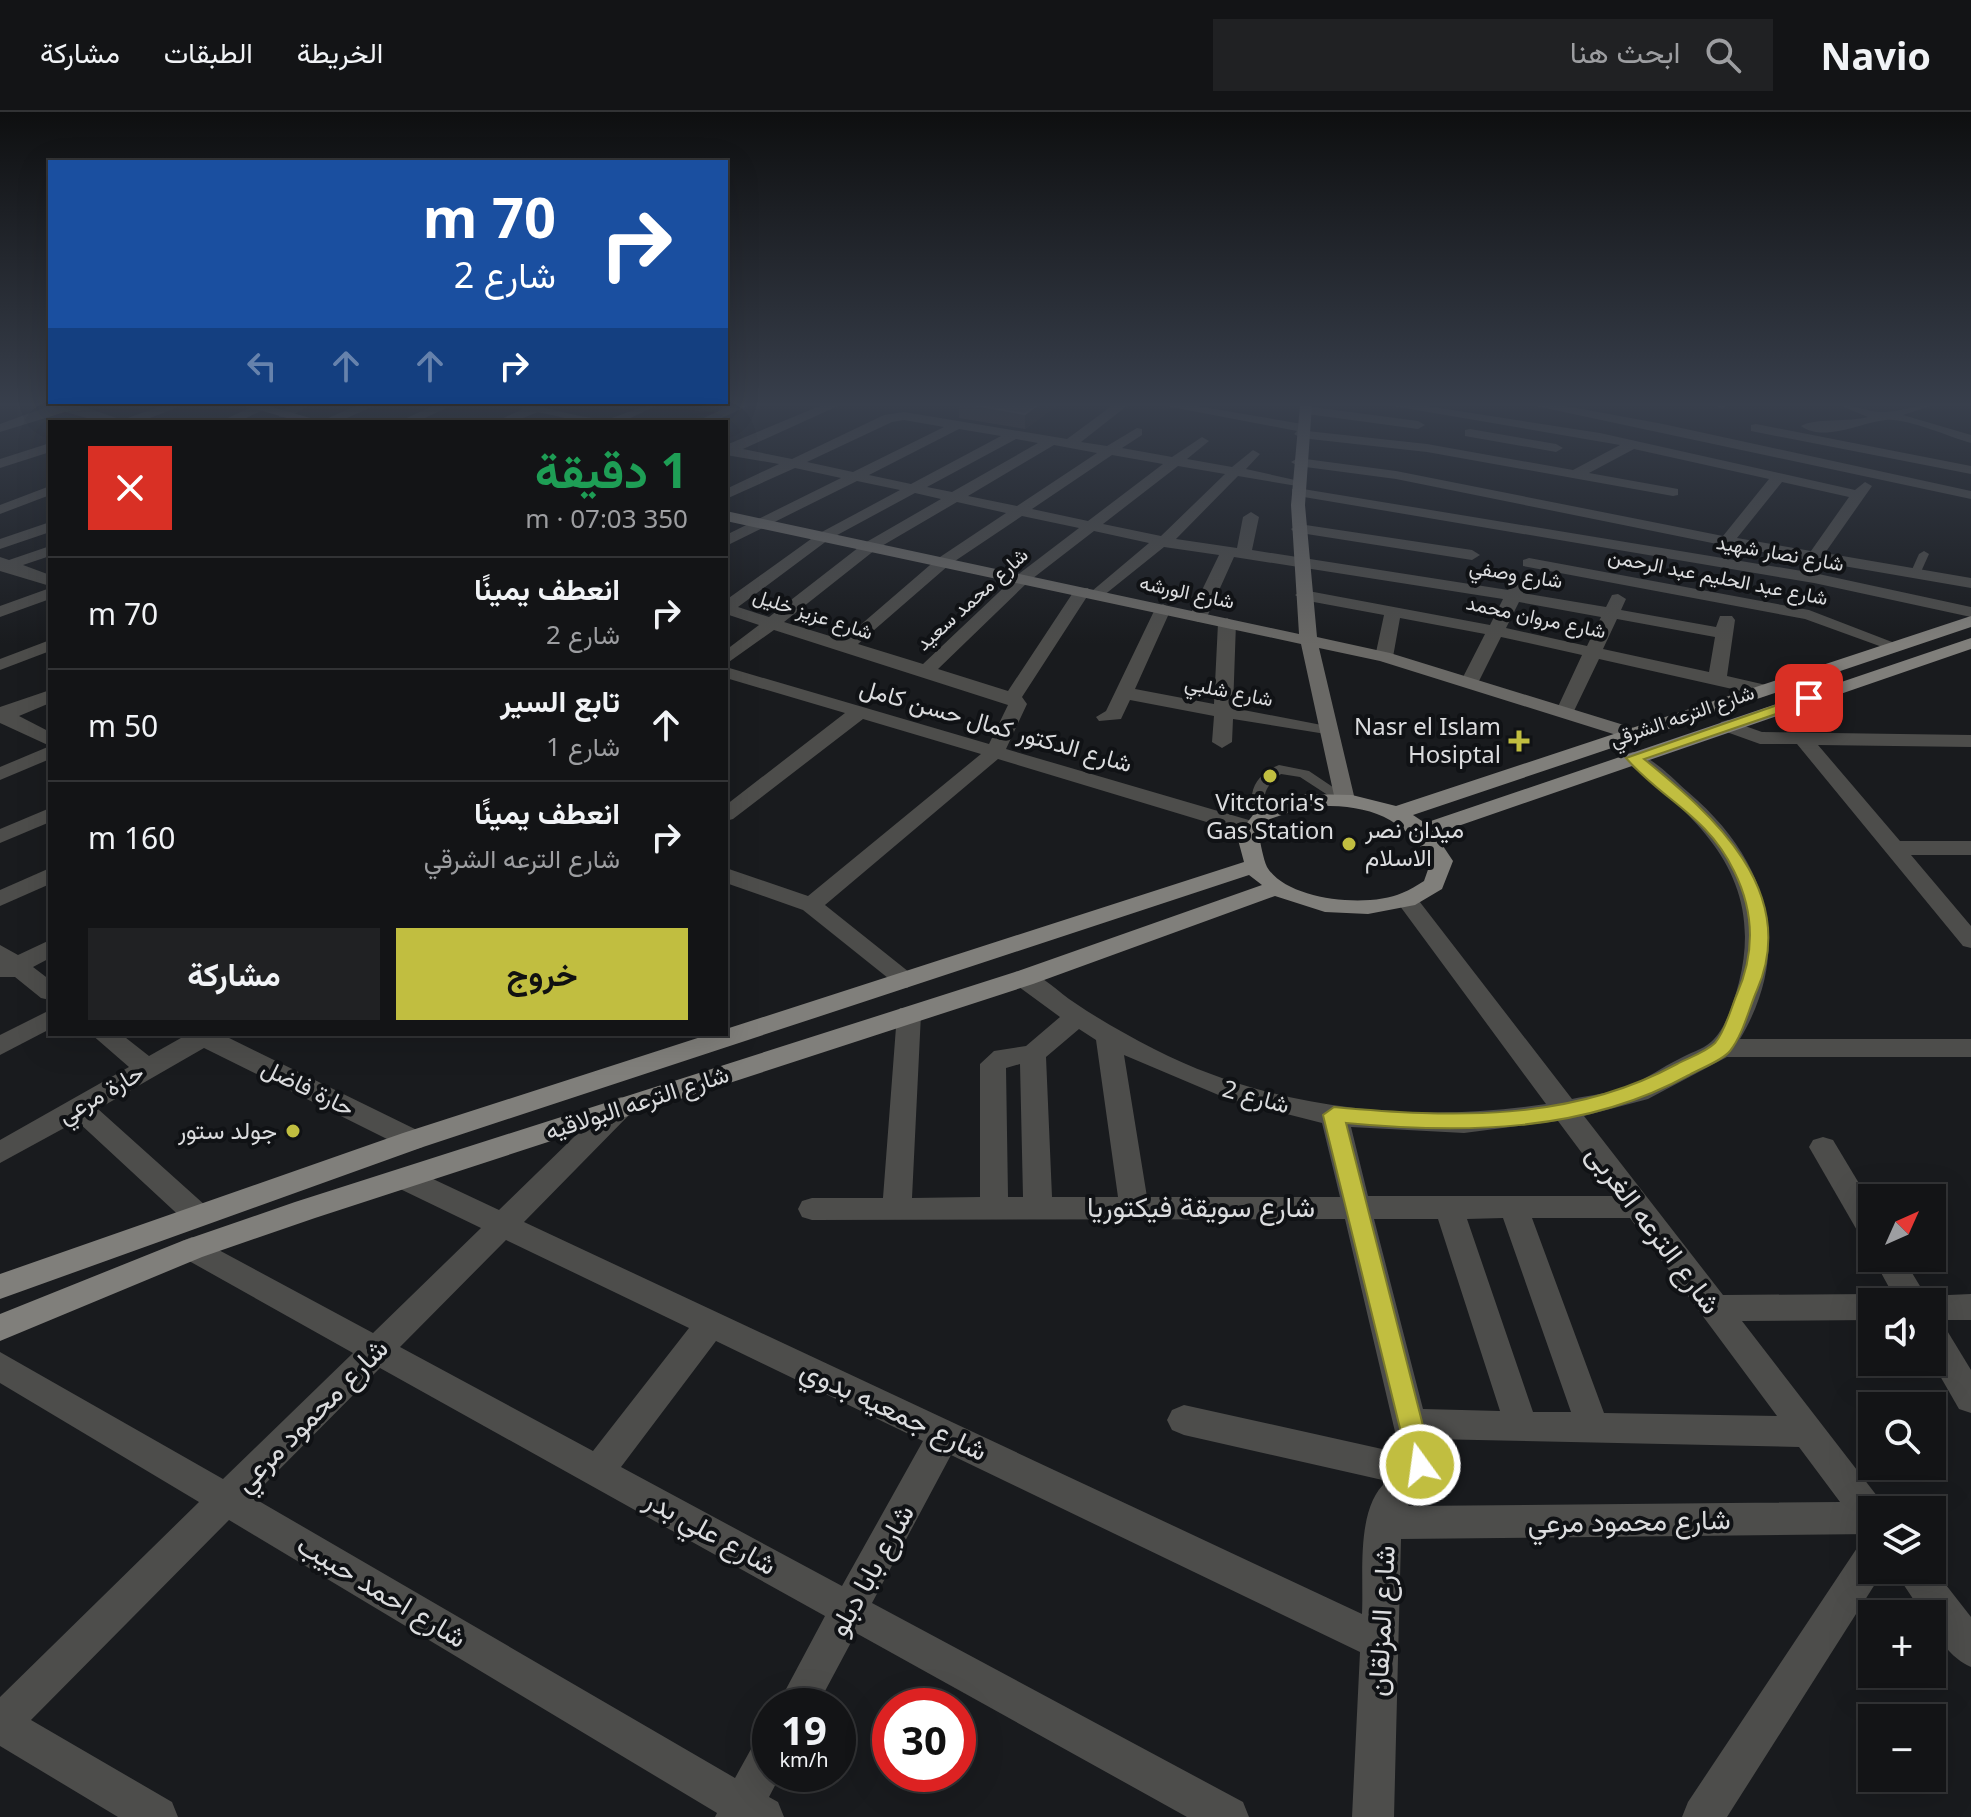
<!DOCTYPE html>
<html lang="ar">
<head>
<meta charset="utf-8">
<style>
  :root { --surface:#131416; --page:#202123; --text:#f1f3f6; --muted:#9d9ea1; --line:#323335; --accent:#c1be40 }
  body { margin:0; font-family:"Noto Sans",Vazirmatn,sans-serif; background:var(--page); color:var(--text); direction:rtl; height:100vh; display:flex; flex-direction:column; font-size:30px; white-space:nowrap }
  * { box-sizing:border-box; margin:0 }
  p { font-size:26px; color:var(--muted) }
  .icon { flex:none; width:44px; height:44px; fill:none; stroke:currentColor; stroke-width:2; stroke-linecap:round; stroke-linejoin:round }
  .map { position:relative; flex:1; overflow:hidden; direction:ltr }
  .drawer { position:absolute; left:48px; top:308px; width:680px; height:616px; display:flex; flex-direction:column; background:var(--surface); border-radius:0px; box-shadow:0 8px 32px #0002,0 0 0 2px var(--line); direction:rtl }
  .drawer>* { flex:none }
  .guide { position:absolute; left:48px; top:48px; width:680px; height:244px; border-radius:0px; box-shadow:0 8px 32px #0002,0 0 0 2px var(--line); direction:rtl; background:#1a4fa0; color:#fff; overflow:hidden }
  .needle { width:52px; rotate:45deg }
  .fabs { position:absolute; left:1858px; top:1072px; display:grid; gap:16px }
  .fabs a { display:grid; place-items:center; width:88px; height:88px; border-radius:0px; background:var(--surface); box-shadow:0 8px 32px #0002,0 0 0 2px var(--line); font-size:40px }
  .speed { position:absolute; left:752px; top:1576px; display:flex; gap:16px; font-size:40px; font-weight:700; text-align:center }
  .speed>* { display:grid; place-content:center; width:104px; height:104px; border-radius:50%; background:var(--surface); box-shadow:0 8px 32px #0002,0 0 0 2px var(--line); line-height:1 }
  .speed small { font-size:20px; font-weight:400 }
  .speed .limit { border:12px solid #d22; background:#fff; color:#111 }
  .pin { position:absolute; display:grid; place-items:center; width:68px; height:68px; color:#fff; margin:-34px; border-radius:16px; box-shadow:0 4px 12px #0006 }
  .me { position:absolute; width:88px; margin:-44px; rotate:346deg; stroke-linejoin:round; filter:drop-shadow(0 0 6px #0008) }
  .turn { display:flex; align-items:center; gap:28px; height:168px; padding:0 40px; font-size:36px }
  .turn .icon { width:104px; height:104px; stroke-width:2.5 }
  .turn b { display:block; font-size:56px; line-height:68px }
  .lanes { display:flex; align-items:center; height:76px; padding:0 40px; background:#0003; justify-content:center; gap:40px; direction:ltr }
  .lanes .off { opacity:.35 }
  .round { display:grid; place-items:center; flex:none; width:84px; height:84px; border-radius:0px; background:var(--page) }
  .head { display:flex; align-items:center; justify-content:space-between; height:136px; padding:0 40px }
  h1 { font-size:48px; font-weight:700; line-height:60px; color:#1e9e55 }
  .cta { display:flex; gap:16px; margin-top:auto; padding:16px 40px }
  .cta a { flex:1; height:92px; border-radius:0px; background:var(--accent); color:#111; font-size:32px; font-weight:700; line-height:92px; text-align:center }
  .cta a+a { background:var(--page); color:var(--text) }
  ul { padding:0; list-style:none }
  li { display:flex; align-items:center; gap:24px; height:112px; padding:0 40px; border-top:2px solid var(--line) }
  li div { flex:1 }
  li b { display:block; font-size:30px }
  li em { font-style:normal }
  header { display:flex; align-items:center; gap:48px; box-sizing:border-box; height:112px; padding:0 40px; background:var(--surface); border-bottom:2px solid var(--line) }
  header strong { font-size:38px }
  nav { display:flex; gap:44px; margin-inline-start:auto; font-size:28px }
  .search { width:560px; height:72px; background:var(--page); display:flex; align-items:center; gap:20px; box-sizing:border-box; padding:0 28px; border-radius:0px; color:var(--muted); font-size:30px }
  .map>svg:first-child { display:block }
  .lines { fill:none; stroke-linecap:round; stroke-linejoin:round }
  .lane { fill:#4d4d4b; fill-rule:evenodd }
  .street { fill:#4d4d4b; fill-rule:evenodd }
  .secondary { fill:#6a6966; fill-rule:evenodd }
  .primary { fill:#807f7b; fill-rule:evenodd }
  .wall { fill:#3b3636 }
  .shaded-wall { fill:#262425 }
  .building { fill:#4c4848; stroke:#635f5f; stroke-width:2 }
  .route { fill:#c1be40; stroke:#7d7c2a; stroke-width:2 }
  .poi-dot { fill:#c1be40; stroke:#101215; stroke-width:3 }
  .labels { text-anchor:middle; stroke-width:8; stroke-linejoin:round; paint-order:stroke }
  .far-street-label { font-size:20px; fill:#dbdcde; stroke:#101215 }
  .street-label { font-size:24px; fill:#dbdcde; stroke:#101215 }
  .poi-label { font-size:24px; fill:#dbdcde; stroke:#101215; text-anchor:end }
  .near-street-label { font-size:28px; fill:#dbdcde; stroke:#101215 }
</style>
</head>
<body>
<header>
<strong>Navio</strong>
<div class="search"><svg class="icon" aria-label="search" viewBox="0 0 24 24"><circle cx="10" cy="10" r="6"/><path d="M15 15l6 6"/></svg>ابحث هنا</div>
<nav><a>الخريطة</a><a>الطبقات</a><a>مشاركة</a></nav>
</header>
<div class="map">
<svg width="1971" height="1705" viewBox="0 0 1971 1705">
  <rect width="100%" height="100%" fill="#191b1e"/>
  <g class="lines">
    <!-- lane -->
    <g class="lane">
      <polygon points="1924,439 1929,442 1920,462 1911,464 1910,462 1919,442"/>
      <path d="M1279,653l30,6 43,29 -2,3h-10l-40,-26 -19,-3c-15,11 -22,23 -11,41l-2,3h-10c-14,-22 -3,-44 21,-53z"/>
    </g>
    <!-- street -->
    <g class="street">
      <polygon points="79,293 122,308 164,293 183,293 140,310 102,310 65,300 0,320 0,312 52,293"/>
      <polygon points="256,293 267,296 238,310 219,310"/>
      <polygon points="293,293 310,293 289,305 279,305 279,299"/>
      <polygon points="358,293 376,293 338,310 319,310"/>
      <polygon points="435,293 453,293 416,310 398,310"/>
      <path d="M518,293c30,0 57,13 86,14 14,0 33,-14 54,-14l-36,17h-39l-45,-10 -25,10h-18l28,-13z"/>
      <polygon points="732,293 750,293 713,310 695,310"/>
      <path d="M822,293h18l-97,44 49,10 92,-44 20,-3 163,27 46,-34h15l-47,37 26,4 30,-18 5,1v6l-20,13 50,9 30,-20 7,4 -22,18 45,8 21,-17 7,4 -14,15 58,13 -7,4 -59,-10 -62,63 61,9 6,-31 8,-5 8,5 -7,33 256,40 6,-10 6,-2 8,5 -5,10 83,14 6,-12 6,-1 8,5 -5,11 95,17 4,-11h12l3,4 -8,56 39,9 2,4 -9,6 -160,-36 -25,52 -9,6 -9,-6 26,-56 -81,-18 -22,44 -9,5 -9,-5 24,-47 -85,-16 -7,39 -9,5 -9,-5 9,-42 -81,-15 -8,-5 8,-5 187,35 13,-26 -269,-42 -27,60 -9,5 -9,-5 30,-62 -55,-8 -66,53 -8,-5 2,-4 57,-48 -55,-12 -66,51 -90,87 70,22 68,-103h12l2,4 -68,105 5,7 -21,45 253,74 3,5 -3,5h-16l-245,-74 -173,146 94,75 -12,8 -9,-2 -95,-76 -77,-27v-15l82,28 173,-142 -118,-35 -130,100 -7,2v-16l119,-92 -119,-35v-11l263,77 19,-39 -234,-75 -48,34v-14l33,-25 -33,-11v-14l92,-66 82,-44 -43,-9 -131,65v-11l115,-57 -46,-10 -69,31v-10l53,-25 -53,-9v-10zM904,308l40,7 -91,45 -46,-10 85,-40zM959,317l42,7 -90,48 -42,-9zM1016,327l22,4 -86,49 -25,-5zM1054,333l43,8 -80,53 -49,-10zM1112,343l51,9 -75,57 -56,-12zM1178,354l47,8 -64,62 -58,-12zM915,381l26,6 -78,45 -94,73 -31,-10 90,-67zM957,390l49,11 -69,46 -94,81 -59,-18 91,-72zM1022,404l57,12 -63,48 -93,88 -65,-20 91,-79zM1519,490l82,15 -14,29 -81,-18zM1617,507l98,18 -6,35 -106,-23z"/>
      <path d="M1161,293h30l111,19 5,1v6l120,13 146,26 47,-25 -233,-40h33l180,28 255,57 10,-8 7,4 -47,67 146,25v10l-244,-42 -331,-67 -98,-13 -7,-4 7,-4 98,13 327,65 46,-57 -135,-30 -45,24 89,16v6l-5,1 -246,-44 -126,-14 -7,-4 3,-3zM1782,370l67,15 -38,54 -74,-13z"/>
      <polygon points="1531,293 1560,293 1663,312 1971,379 1971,387"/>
      <polygon points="1713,293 1728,293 1722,297"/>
      <path d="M1839,293c15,0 30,7 43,7 17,0 34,-7 51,-7l-30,10 68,20v8c-22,-6 -64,-25 -85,-23 -24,2 -62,23 -85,6 12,-8 49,-4 67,-9z"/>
      <polygon points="1305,294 1418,309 1425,313 1418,317 1300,301 1300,295"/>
      <polygon points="1756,312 1971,354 1971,362 1751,319 1751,313"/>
      <polygon points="1470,317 1556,332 1563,336 1556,340 1465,324 1465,318"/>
      <polygon points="50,331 50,340 0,356 0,347"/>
      <polygon points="50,374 50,383 0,402 0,393"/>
      <polygon points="1297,376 1814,461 1971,495 1971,505 1814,471 1292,383 1292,377"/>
      <polygon points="50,410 50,420 0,437 0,427"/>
      <polygon points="1299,412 1472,438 1480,443 1472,448 1294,420 1291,417"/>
      <polygon points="50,434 50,444 23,453 50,463 50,474 0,459 0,445 9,448"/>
      <polygon points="1529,446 1809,498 1905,535 1896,540 1805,507 1523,454 1523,448"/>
      <polygon points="50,476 50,487 0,505 0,494"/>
      <polygon points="1163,492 1171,497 1135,577 1214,592 1218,511 1227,506 1236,511 1233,596 1332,615 1335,619 1332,623 1233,607 1232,630 1222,636 1212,630 1214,604 1130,588 1121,607 1099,609 1096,605 1106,599 1155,497"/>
      <polygon points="50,528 50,539 0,558 0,547"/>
      <polygon points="50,578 50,591 19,604 50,620 50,634 0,611 0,595"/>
      <polygon points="1728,608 1762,620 1971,623 1971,635 1818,633 1900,729 1971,729 1971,743 1911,743 1971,814 1971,836 1963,834 1797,632 1760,632 1721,618 1718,614 1721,610"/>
      <polygon points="50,634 50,647 0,668 0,655"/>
      <path d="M1633,640c20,5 39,26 55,40 79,67 107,154 52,247h231v18h-244l-79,42 -64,17 139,179 149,-1 11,4 2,4h-13v18l-130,1 142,184 2,5h-14v24l-471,5 -7,278h-42l8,-165 -409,-197 -79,148 371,199 6,15h-62l-331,-184 -39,73h-40l48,-90 -445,-248 -128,129 483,281 21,-38 14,-6v40h11l-12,23 9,5 6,15h-69l2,-4 -488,-293 -198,200 141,82 6,15h-60l-118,-71v-49l199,-195 -199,-119v-31l223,127 130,-126 -171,-96 -5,-8 5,-8 10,-4 10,4 171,92 108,-105 -85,-41 -4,-8 4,-8 10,-3 10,3 83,39 113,-110 9,-3 9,3 4,7 -4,7 -106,108 838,392c2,-39 -7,-106 25,-133l-203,-46 -12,-5 -5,-10 5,-10 12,-5 216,48 -55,-234 -533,1 -10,-3 -4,-8 4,-8 10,-3h71l14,-184 3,-6h18l3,6 -9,184 68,-1v-133l14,-13 32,-5 34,-29 -45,-33 -3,-6 3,-6 9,-2c19,5 34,22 51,33 25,17 52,32 79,46 119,61 260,75 392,55l-149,-202 11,-7 8,2 156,202c19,-4 41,-6 59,-14 17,-7 31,-18 48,-26 10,-6 23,-9 32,-17 15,-13 23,-41 28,-60 26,-103 -37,-162 -113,-220l-3,-4 3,-4zM1079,917l17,11 22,157h-66l-6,-140zM1124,943l104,44 94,24 18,74h-193zM1020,952l3,133h-15l-2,-129zM1558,1009l56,75h-246l-17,-69 113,6zM1503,1106l68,194h-38l-66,-193zM1532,1106h98l147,198 -173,-3zM1374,1107h64l62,192 -77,-2zM506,1128l183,88 -96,123 -193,-104zM716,1229l207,100 -81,145 -221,-119zM1430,1327l369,8 41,55 -432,4c29,-24 32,-30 22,-67z"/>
      <polygon points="50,696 50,710 0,731 0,717"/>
      <polygon points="50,756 50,772 0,794 0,778"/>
      <polygon points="50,828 50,846 33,855 50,868 50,888 41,886 15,865 0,865 0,833 18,843"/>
      <polygon points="50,898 50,917 0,943 0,923"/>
      <polygon points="91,922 121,922 149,944 188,922 221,922 423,1021 427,1028 423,1035 413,1038 403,1035 204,936 98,997 206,1094 210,1102 206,1110 196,1113 186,1110 77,1009 0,1051 0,1028 129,955"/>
      <polygon points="1823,1025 1833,1028 1872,1093 1872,1131 1862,1127 1809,1035 1813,1028"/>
      <polygon points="1873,1146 1903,1146 1926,1184 1971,1182 1971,1208 1932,1208 1932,1190 1897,1190"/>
      <polygon points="1932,1208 1943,1212 1971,1258 1971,1301 1959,1297 1932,1250"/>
      <polygon points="1872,1428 1872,1458 1884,1458 1727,1705 1682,1705 1688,1690 1859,1433"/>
      <path d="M1932,1455l39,50v50c-19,-8 -39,-32 -39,-53h-9l-29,-44h38z"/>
    </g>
    <!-- secondary -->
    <g class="secondary">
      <polygon points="242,293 265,293 324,310 301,310"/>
      <polygon points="1300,293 1312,293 1305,393 1317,525 1390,541 1640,618 1643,622 1640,626 1626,626 1380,549 1319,536 1355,688 1345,694 1335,688 1301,532 726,409 726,399 1299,522 1291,393"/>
    </g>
    <!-- primary -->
    <path class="primary" d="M1971,504v11l-558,188 12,8 546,-185v11l-536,185 18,27 -11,28 -27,16 -47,9 -43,-2 -50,-16 -242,88 -718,234 -113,39 -202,84v-27l182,-73 113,-39 720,-230 247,-87 -13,-10 -826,272 -423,152v-25l403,-141 307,-99h16v-5l518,-167 -7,-26 19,-25 50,-17 46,1 44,11zM1308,694c56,-2 92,7 123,55l-7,20c-7,4 -14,9 -22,12 -33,15 -115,8 -135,-26 -4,-9 -6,-22 -8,-31l11,-17z"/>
  </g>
  <!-- wall -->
  <polygon class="wall" points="959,293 1058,293 1025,317 959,306"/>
  <!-- shaded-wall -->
  <polygon class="shaded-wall" points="1037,293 1058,293 1025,317 1025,302"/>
  <!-- building -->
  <polygon class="building" points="974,293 1037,293 1025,302"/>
  <!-- sky -->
  <linearGradient id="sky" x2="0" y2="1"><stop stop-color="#0e0f10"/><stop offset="0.55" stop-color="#383f4c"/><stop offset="1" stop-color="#383f4c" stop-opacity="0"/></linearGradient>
  <rect width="1971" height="532" fill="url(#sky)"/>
  <!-- route -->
  <path class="route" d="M1809,582l5,1v6l-170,58c69,56 156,132 113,231 -8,18 -14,45 -27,61 -8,10 -29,17 -41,24 -105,58 -227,59 -343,48l87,342 -3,8 -10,4 -9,-4 -88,-358 11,-8c118,11 236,15 343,-43 11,-6 29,-12 38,-21 10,-11 16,-35 22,-49 18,-41 17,-83 -3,-123 -27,-56 -72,-71 -108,-113z"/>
  <!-- markers -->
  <g class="poi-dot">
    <path d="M1515 617h8v8h8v8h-8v8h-8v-8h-8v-8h8z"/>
    <circle cx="1270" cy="664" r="8"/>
    <circle cx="1349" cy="732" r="8"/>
    <circle cx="293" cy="1019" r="8"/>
  </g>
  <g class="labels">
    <!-- far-street labels -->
    <g class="far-street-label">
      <text transform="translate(1780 441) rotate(10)" y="7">شارع نصار شهيد</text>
      <text transform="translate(1516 462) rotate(9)" y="7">شارع وصفي</text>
      <text transform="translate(1718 465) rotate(11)" y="7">شارع عبد الحليم عبد الرحمن</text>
      <text transform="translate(1187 480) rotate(12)" y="7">شارع الورشه</text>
      <text transform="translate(972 487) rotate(-42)" y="7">شارع محمد سعيد</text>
      <text transform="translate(813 502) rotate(18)" y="7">شارع عزيز خليل</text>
      <text transform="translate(1536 505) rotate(12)" y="7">شارع مروان محمد</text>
      <text transform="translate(1229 579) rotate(11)" y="7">شارع شلبي</text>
      <text transform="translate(1682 604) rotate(-19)" y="7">شارع الترعه الشرقي</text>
    </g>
    <!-- street labels -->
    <g class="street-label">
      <text transform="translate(996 614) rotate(16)" y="8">شارع الدكتور كمال حسن كامل</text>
      <text transform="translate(308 976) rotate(26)" y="8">حارة فاضل</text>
      <text transform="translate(101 982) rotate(-30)" y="8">حارة مرعي</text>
      <text transform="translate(1256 985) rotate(15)" y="8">شارع 2</text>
      <text transform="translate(637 991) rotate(-18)" y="8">شارع الترعه البولاقيه</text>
    </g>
    <!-- poi labels -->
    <g class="poi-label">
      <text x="1501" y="623">Nasr el Islam<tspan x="1501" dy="28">Hosiptal</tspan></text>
      <text x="1270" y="699" text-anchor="middle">Vitctoria's<tspan x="1270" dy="28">Gas Station</tspan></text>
      <text x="1365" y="726" text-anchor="start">ميدان نصر<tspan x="1365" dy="28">الاسلام</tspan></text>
      <text x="277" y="1027">جولد ستور</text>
    </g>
    <!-- near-street labels -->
    <g class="near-street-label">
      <text x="1201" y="1105">شارع سويقة فيكتوريا</text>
      <text transform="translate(1654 1117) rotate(53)" y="10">شارع الترعه الغربى</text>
      <text transform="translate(894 1298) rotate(25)" y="10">شارع جمعيه بدوي</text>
      <text transform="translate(311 1303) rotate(-45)" y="10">شارع محمود مرعي</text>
      <text transform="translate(1629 1409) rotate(-1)" y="10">شارع محمود مرعي</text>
      <text transform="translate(711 1420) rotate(29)" y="10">شارع علي بدر</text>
      <text transform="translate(871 1458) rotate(-61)" y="10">شارع بابا دبلو</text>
      <text transform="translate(382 1479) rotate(31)" y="10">شارع احمد حبيب</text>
      <text transform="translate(1381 1509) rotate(-87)" y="10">شارع المزلقان</text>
    </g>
  </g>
</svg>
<div class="fabs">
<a><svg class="needle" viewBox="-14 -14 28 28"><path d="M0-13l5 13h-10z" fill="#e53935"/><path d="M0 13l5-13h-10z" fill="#9d9ea1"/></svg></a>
<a><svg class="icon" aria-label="sound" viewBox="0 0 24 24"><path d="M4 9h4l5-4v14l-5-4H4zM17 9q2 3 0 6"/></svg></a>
<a><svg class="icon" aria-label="search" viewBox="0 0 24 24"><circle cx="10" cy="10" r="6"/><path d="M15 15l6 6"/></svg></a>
<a><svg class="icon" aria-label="layers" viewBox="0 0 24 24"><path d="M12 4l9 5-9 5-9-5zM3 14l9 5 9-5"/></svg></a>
<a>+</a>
<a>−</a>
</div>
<div class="speed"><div>19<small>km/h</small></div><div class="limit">30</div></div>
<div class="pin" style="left:1809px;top:586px;background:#d93025"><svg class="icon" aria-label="arrive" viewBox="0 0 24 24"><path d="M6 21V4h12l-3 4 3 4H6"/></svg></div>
<svg class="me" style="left:1420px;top:1353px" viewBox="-20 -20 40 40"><circle r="17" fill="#c1be40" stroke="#fff" stroke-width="3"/><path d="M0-11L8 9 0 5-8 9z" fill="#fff"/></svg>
<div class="guide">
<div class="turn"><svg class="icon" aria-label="right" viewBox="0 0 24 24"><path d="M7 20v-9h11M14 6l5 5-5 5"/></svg><div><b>70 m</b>شارع 2</div></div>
<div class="lanes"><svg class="icon off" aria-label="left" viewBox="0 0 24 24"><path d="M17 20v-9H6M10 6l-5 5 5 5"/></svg><svg class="icon off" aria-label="ahead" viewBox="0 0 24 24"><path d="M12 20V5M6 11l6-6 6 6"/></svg><svg class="icon off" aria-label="ahead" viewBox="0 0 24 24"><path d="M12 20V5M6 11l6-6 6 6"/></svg><svg class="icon" aria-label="right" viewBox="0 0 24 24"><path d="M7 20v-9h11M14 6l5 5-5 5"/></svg></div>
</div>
<section class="drawer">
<div class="head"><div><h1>1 دقيقة</h1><p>350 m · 07:03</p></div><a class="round" style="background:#d93025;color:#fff"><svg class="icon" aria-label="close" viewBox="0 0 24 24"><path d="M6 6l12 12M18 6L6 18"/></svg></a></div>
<ul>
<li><svg class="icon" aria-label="right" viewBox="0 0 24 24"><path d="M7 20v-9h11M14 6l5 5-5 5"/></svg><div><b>انعطف يمينًا</b><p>شارع 2</p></div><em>70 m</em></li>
<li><svg class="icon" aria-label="ahead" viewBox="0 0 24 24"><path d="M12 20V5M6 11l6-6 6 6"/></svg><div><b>تابع السير</b><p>شارع 1</p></div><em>50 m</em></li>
<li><svg class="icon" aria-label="right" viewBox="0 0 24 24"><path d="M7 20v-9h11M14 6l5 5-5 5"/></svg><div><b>انعطف يمينًا</b><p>شارع الترعه الشرقي</p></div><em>160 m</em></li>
</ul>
<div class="cta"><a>خروج</a><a>مشاركة</a></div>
</section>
</div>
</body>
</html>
